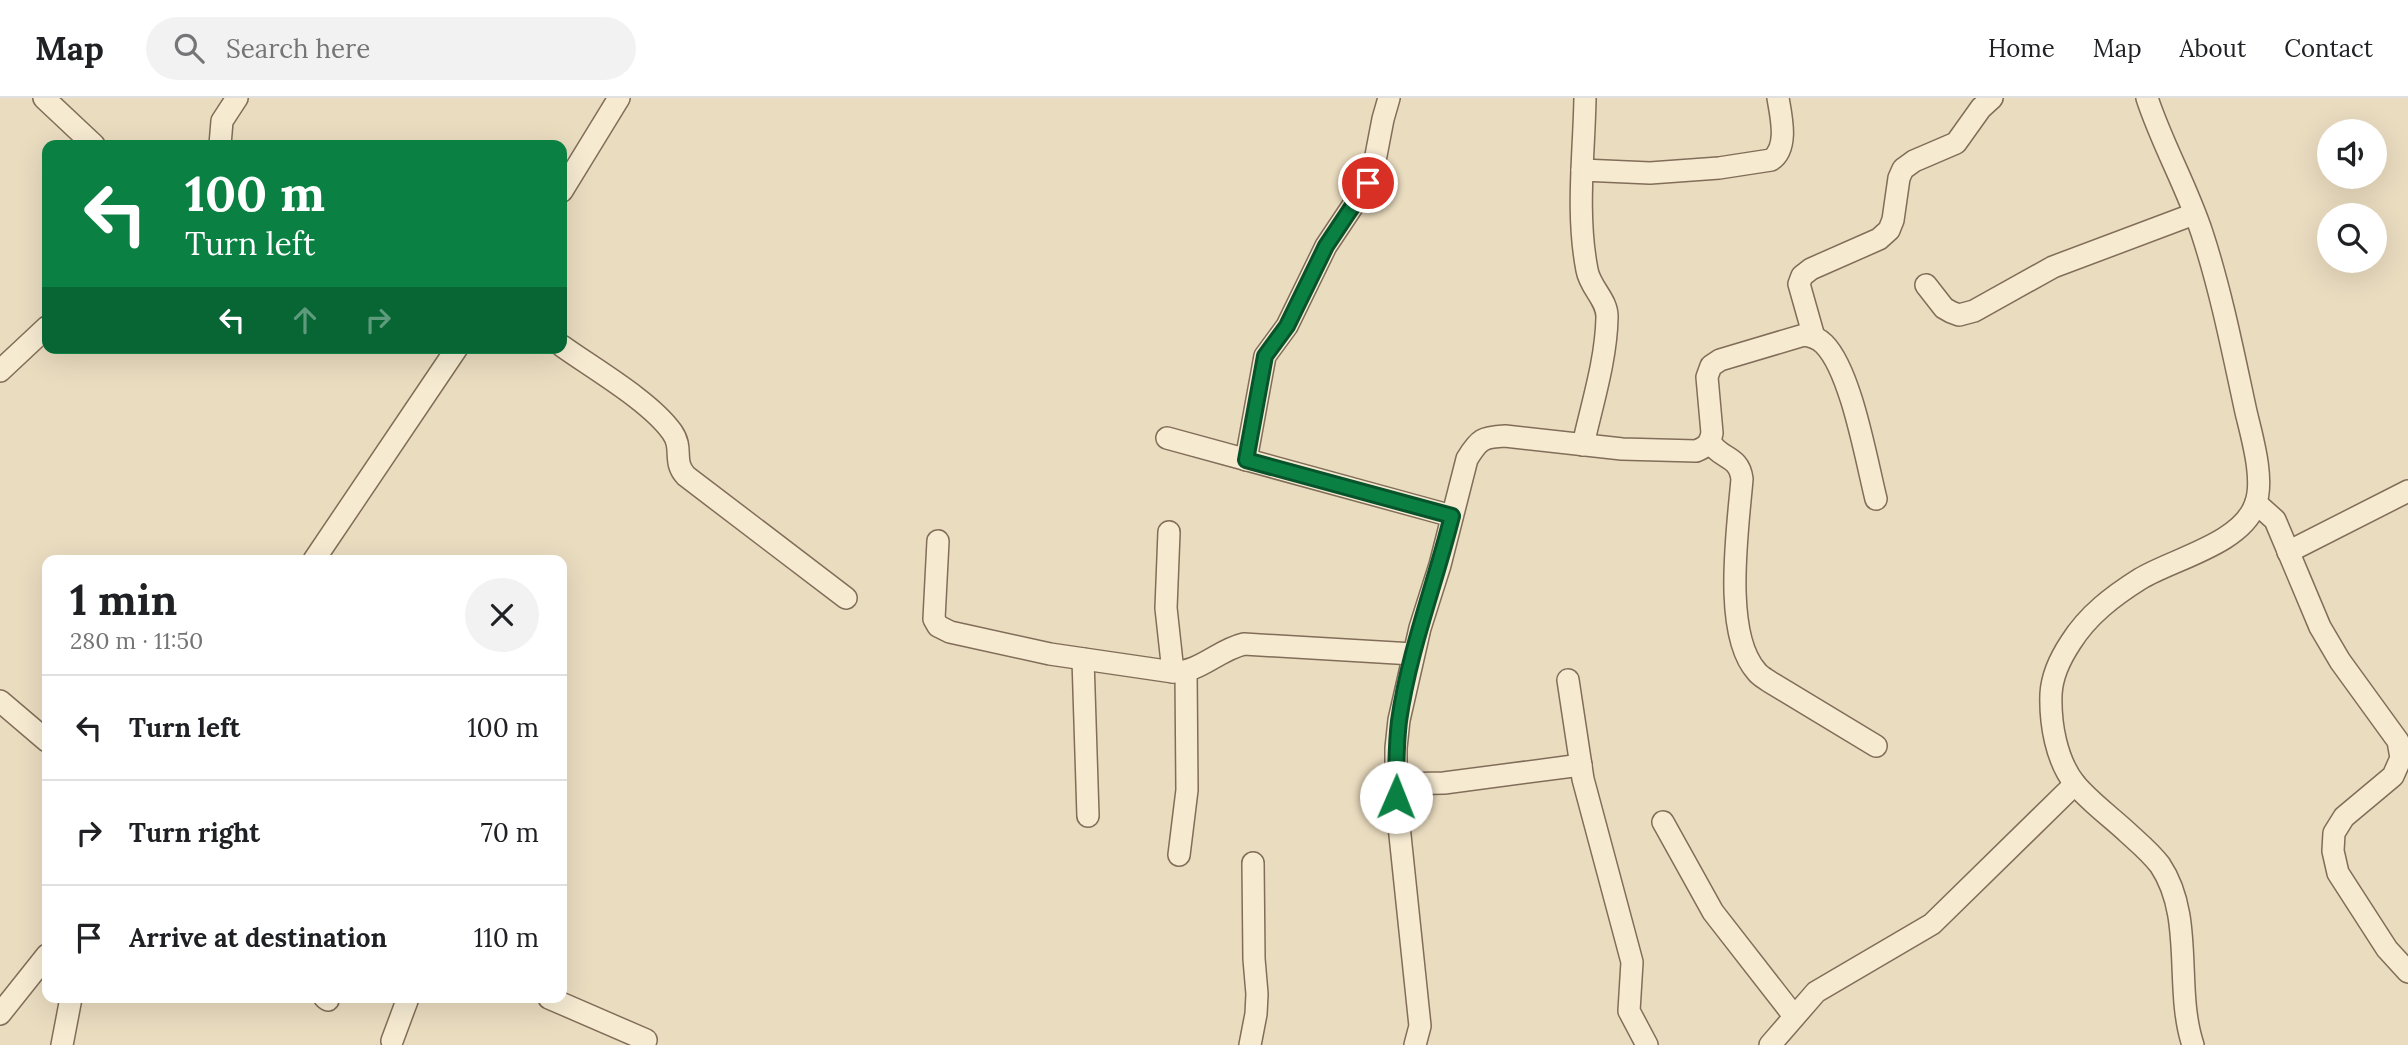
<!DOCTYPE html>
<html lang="en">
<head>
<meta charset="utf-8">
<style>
  :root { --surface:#fff; --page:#f2f2f2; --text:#202124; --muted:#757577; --line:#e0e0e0 }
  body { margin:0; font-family:Lora,serif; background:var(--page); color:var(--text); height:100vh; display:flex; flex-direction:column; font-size:26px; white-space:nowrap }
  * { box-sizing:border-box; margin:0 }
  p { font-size:23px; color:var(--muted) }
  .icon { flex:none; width:38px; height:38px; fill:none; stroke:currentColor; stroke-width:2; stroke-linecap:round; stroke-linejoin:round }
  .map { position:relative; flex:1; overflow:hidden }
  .drawer { position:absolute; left:42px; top:457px; width:525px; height:448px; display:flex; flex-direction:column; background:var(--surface); border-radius:14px; box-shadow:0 7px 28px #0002 }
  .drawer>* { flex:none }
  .guide { position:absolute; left:42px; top:42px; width:525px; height:214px; border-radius:14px; box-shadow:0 7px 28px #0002; background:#0b8043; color:#fff; overflow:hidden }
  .buttons { position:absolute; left:2317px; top:21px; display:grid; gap:14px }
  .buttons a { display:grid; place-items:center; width:70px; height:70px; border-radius:50%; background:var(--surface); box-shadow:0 7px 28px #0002; font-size:35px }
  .pin { position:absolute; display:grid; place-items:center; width:60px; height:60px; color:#fff; margin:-30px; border:4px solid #fff; border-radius:50%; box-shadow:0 2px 7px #0007 }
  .me { position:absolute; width:77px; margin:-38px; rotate:1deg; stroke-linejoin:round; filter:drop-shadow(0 0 5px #0008) }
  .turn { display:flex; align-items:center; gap:24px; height:147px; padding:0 28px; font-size:32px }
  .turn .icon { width:91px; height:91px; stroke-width:2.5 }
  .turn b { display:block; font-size:49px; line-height:60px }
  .lanes { display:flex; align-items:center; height:66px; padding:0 28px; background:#0003; justify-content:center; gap:35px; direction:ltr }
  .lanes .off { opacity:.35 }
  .round { display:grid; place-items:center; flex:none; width:74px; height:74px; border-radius:37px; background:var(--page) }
  .headline { display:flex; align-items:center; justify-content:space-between; height:119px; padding:0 28px }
  h1 { font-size:42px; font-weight:800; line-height:52px }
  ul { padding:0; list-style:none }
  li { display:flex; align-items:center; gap:21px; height:105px; padding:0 28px; border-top:2px solid var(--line) }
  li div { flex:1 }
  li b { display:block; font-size:26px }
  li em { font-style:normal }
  header { display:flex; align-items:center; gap:42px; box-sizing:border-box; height:98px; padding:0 35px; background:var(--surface); border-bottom:2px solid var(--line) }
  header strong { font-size:33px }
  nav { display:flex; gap:38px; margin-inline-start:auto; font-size:24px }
  .search { width:490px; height:63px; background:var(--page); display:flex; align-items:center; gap:18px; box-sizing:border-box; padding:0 24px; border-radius:38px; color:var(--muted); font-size:26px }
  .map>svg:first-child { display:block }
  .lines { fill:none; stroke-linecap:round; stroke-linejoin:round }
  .street-casing { stroke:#816d59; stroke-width:24 }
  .street { stroke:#f6ead1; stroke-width:21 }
  .route-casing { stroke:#07532c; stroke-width:18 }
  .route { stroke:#0b8043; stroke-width:12 }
</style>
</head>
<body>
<header>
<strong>Map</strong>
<div class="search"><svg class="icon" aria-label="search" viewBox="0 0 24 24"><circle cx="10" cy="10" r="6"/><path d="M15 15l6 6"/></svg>Search here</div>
<nav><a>Home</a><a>Map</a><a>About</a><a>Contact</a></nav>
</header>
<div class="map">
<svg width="2408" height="947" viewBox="0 0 2408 947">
  <rect width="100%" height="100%" fill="#eadcbf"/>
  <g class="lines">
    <defs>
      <g id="street">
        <polyline points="44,0 94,47"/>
        <path d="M2147,0c15,46 40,89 55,135 19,58 31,119 44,179 6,25 19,69 9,93 -14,39 -82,54 -115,74 -27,17 -52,36 -69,63 -10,15 -19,33 -20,52 -1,29 5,66 24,90 15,18 36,33 53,49 11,10 23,20 32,32 35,52 14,123 33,180"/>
        <polyline points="220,47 222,23 237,0"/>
        <path d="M1582,72l68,3 69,-5 52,-8c18,-12 10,-44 7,-62"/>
        <polyline points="562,93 619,0"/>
        <polyline points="1926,187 1944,210 1951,214 1959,217 1974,213 2053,169 2194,116"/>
        <polyline points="1814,239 1799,186 1802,178 1811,171 1879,141 1889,132 1893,122 1899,80 1903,71 1914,63 1956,45 1981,10 1992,0"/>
        <path d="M562,248c32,23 88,55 110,86 12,17 0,29 14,44l160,122"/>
        <polyline points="0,273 47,229"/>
        <polyline points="1167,340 1452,418"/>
        <path d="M1710,344c11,18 29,13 32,37 -4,49 -20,155 15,193 3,4 9,7 13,10l106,64"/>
        <path d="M1583,347c9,-41 23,-84 24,-127 1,-18 -17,-30 -20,-48 -11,-57 -3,-115 -2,-172"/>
        <polyline points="1246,362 1265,258 1287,228 1326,148 1368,85 1373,73 1383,21 1389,0"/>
        <polyline points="2256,405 2275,422 2320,529 2340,563 2398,643 2401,660 2393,678 2344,719 2334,735 2333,753 2338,775 2387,851 2408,874"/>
        <polyline points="1169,434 1166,510 1173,574"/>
        <path d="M938,443l-4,78 4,7 12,6 100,22 123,18c26,1 45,-22 71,-28l169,10"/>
        <polyline points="2288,454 2408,393"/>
        <polyline points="314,462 457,250"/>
        <polyline points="1083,561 1088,718"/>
        <polyline points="1568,582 1583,681 1632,864 1629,913 1647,947"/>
        <polyline points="0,603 47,643"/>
        <polyline points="1396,686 1444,685 1581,667"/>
        <polyline points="1663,724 1713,814 1794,918"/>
        <polyline points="1179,757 1187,692 1186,574"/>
        <polyline points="325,900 328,902"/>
        <polyline points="549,900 646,942"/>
        <polyline points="0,916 47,857"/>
        <polyline points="392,943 408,900"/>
        <polyline points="62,947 71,900"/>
        <polyline points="1250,947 1256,916 1257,896 1254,861 1253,765"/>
        <path d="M1415,947l5,-19 -24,-229v-49l3,-28 21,-92 20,-63 27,-106c12,-20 16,-22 38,-23l117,13 74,2c10,-4 14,-7 16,-18l-5,-56 4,-11 9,-6 84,-25c8,1 14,3 20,9 27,27 42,115 52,155"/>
        <polyline points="1770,947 1816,894 1932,826 2075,686"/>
      </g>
    </defs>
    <!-- street casing -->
    <use href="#street" class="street-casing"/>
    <!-- street -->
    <use href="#street" class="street"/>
  </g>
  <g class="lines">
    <defs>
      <path id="route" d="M1368,85l-42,63 -39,80 -22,30 -19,104 206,56c-17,68 -43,135 -53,205 -3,25 -3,51 -3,76"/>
    </defs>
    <!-- route casing -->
    <use href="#route" class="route-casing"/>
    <!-- route -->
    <use href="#route" class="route"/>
  </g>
</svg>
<div class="buttons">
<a><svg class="icon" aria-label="sound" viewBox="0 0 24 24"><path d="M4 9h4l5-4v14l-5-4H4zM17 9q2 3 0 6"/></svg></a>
<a><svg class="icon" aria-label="search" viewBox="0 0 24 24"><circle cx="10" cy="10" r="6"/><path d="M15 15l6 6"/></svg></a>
</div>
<div class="pin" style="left:1368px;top:85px;background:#d93025"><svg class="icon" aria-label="arrive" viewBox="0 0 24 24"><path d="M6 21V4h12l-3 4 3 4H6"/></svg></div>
<svg class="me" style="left:1396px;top:699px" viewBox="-20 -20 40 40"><circle r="19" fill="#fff"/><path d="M0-13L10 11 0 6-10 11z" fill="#0b8043"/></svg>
<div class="guide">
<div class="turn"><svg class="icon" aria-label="left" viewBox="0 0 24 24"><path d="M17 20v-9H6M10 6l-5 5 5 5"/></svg><div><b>100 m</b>Turn left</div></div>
<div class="lanes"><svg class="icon" aria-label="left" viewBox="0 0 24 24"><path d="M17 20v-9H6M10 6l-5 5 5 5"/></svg><svg class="icon off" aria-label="ahead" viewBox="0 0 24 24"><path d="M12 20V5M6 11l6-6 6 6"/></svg><svg class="icon off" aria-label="right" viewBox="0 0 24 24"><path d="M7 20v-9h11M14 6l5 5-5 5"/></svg></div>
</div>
<section class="drawer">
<div class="headline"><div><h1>1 min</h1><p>280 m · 11:50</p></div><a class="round"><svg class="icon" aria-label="close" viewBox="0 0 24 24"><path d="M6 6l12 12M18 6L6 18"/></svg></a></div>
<ul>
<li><svg class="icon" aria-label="left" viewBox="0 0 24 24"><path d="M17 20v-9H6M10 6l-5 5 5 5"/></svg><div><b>Turn left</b></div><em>100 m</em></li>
<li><svg class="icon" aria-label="right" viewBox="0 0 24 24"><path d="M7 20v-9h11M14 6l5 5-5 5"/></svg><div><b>Turn right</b></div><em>70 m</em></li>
<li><svg class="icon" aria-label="arrive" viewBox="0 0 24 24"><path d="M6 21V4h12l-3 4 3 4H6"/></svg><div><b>Arrive at destination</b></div><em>110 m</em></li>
</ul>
</section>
</div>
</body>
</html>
